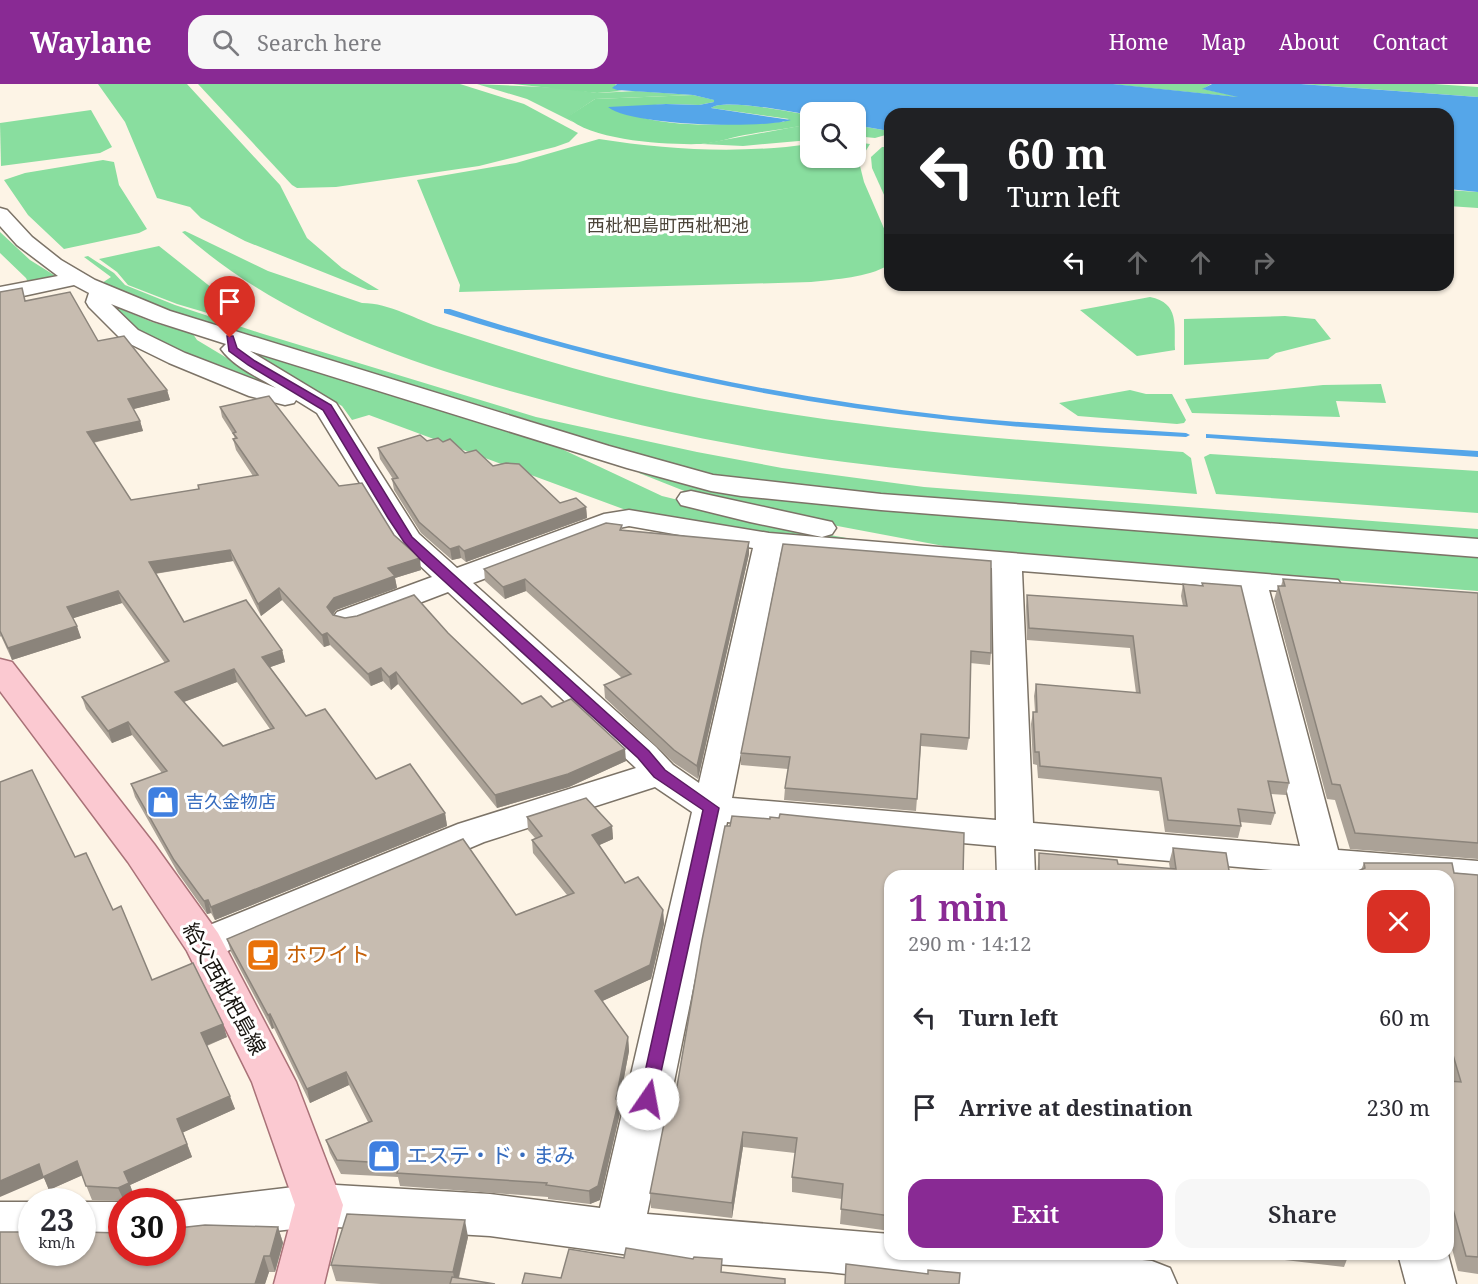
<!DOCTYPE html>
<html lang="en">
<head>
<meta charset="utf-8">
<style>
  :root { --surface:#fff; --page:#f7f7f7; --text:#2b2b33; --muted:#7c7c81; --accent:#892a94 }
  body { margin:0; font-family:"Noto Serif","Noto Sans JP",serif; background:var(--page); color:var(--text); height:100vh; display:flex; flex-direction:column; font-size:22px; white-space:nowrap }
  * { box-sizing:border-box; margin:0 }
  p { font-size:20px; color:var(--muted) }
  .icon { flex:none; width:33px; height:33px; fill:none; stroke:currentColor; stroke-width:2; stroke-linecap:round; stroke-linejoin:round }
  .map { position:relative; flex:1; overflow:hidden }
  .details { position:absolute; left:884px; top:786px; width:570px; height:390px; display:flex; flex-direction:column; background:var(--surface); border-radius:18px; box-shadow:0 2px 4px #0004 }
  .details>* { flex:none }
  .banner { position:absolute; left:884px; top:24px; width:570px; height:183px; border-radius:18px; box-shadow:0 2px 4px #0004; background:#202124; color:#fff; overflow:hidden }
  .fabs { position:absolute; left:800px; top:18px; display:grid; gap:12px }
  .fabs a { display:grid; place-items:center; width:66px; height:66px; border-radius:12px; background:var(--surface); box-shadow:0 2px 4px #0004; font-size:30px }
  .speed { position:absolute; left:18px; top:1104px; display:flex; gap:12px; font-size:30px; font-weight:700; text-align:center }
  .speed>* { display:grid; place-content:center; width:78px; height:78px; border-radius:50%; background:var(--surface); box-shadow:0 2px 4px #0004; line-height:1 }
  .speed small { font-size:15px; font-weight:400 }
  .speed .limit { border:9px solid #d22; background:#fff; color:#111 }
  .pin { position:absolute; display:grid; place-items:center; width:51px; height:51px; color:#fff; margin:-62px -26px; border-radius:50% 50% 50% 0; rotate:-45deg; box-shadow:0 0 6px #0007 }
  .pin .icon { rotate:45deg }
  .me { position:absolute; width:66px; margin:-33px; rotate:12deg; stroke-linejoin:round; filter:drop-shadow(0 0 4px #0008) }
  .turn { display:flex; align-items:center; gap:21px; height:126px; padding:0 24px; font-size:27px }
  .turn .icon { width:78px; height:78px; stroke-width:2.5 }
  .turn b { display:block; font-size:42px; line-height:51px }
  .lanes { display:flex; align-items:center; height:57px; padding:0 24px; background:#0003; justify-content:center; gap:30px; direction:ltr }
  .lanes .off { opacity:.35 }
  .round { display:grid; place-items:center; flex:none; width:63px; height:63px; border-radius:18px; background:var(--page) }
  .summary { display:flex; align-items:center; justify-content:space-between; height:102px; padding:0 24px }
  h1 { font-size:36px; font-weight:600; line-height:45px; color:var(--accent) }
  .button { display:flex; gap:12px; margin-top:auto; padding:12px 24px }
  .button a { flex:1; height:69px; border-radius:18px; background:var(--accent); color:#fff; font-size:24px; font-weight:600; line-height:69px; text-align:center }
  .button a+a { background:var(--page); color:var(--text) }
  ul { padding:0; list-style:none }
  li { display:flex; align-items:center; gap:18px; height:90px; padding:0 24px }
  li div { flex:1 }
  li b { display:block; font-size:22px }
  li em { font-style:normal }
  header { display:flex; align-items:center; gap:36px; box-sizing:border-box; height:84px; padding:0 30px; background:var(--accent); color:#fff }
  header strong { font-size:28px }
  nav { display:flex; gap:33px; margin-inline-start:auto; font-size:21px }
  .search { width:420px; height:54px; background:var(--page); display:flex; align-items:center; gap:15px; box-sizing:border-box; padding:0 21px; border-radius:18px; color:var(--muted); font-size:22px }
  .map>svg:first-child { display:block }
  .green { fill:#89de9f }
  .forest { fill:#85dd9c }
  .water { fill:#55a6e9 }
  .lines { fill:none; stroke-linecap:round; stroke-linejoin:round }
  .stream { fill:#55a6e9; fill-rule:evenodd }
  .minor-casing { stroke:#7c7367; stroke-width:3 }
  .major-casing { stroke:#a97278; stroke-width:3 }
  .minor { fill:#fff; fill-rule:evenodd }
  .major { fill:#fbc9d1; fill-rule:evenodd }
  .wall { fill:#aba297; fill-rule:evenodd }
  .shaded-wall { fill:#8b847b }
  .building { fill:#c7bcb0; stroke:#8b847b; stroke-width:1.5; fill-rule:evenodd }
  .route { fill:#892a94; stroke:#591b60; stroke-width:1.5 }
  .labels { text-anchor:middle; stroke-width:6; stroke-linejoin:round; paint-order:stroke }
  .far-quarter-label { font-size:18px; fill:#4d453a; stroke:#fff }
  .shop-label { font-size:18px; fill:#366cbe; stroke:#fff; text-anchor:start }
  .near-food-label { font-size:21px; fill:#c56008; stroke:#fff; text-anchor:start }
  .near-street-label { font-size:21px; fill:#15120d; stroke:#fff }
  .near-shop-label { font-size:21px; fill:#366cbe; stroke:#fff; text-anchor:start }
</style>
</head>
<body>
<header>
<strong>Waylane</strong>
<div class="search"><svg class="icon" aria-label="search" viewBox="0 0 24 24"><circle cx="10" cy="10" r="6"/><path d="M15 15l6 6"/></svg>Search here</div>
<nav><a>Home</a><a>Map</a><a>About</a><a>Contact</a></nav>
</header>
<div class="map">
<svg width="1478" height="1200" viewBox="0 0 1478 1200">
  <rect width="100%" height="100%" fill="#fdf4e6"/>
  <!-- green -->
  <g class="green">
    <polygon points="98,0 187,0 280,101 307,154 342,184 379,206 368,206 245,157 201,134 190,123 157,114 125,38"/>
    <polygon points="198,0 460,0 524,20 578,49 569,58 555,63 479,82 336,103 297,104 292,101"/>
    <polygon points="477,0 563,4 597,9 636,7 693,11 595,15 568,33 573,38 527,15"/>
    <polygon points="1110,0 1211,0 1203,5 1246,14"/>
    <polygon points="1302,0 1434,0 1478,3 1478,13"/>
    <polygon points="91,26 112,63 100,69 1,82 0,39"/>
    <polygon points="810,40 810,56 743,62 702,60"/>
    <polygon points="855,41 889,47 889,50 875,54 855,52"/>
    <path d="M599,55c69,11 141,15 211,5v14h45v-16l15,2 -11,18 5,20 25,58v25c-23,13 -52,14 -78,17l-352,10 1,-7 -43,-105 99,-17z"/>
    <polygon points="882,63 889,63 889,122 872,84 871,73"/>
    <polygon points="103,76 114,78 119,101 147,145 139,149 64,165 28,131 4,96 25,89"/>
    <polygon points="1448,106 1478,108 1478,124 1448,122"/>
    <path d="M185,147l83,40 94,32c28,0 54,17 81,25 65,21 130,42 196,57 179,42 361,54 544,67l8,6 6,36c-118,-10 -235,-17 -352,-32 -110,-14 -218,-38 -324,-68 -120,-33 -246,-78 -339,-162z"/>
    <polygon points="0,148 30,176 54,191 54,195 30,203 26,194 0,169"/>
    <polygon points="159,162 212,204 247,226 221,233 177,220 128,201 117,188 99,175"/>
    <polygon points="88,172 114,189 125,201 175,221 260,249 536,333 697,368 782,384 924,403 1478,445 1478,456 807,404 733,395 632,370 532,337 162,225 102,199 111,193 84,173"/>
    <path d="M1150,213c30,6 24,29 25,53l-38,6 -57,-46z"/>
    <polygon points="106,219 152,238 193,250 197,256 303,320 284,311 273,311 129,245"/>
    <polygon points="1285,232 1315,235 1331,255 1276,269 1268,275 1184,281 1184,235"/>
    <polygon points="248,267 551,360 662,412 792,444 879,460 768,450 634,429 369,331 352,336 342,322"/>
    <polygon points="1381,300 1386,319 1336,317 1340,333 1192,329 1185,315 1323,301"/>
    <polygon points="1130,306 1146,310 1172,310 1186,336 1184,339 1177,340 1078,332 1059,319"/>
    <polygon points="1210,370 1478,387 1478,429 1216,410 1204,373"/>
    <polygon points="640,387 1478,471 1478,507 986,470 742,424 697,412 639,389"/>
  </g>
  <!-- forest -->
  <g class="forest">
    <polygon points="513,0 617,0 615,1 617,6 622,7 597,9"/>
    <path d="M693,11l22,5 -1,2 -15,3 -33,-1 -33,3v8c48,15 101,8 150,7l6,-3 -78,-11c11,-10 81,4 99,7v9c-20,5 -39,6 -59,10 -17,2 -33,9 -50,10 -34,1 -109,-3 -134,-27l28,-18z"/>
  </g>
  <!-- water -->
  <path class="water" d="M617,0h496l125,13 -36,-8 10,-5h89l177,13v95l-30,-3v-75h-558l-1,17 -34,-6v-13h-45v3c-18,-3 -87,-17 -99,-7l80,12c-29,9 -161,6 -183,-13l58,-3 33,1 15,-3v-2l-21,-5 -76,-5 -5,-2z"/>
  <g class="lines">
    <!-- stream -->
    <g class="stream">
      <path d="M444,225h6c163,53 330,88 501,107 78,8 156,12 235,17l4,2 -4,2c-79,-4 -157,-8 -236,-17 -172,-18 -341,-55 -506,-107z"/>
      <polygon points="1206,350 1478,367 1478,373 1209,354 1206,354"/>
    </g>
    <defs>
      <g id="minor">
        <path d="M0,124l7,2 25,27 29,23 34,20 75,31 439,135 104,29 168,19 597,45v18l-597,-47 -140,-14 -30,-5 -84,-23 -377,-117 86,52 83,131 38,34 147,-54 25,-4 140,23 569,47 4,6 -4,6 -11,3 -58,-5 69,260 140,11v28l-30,-3v-10h-141l-1,-3 -272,-24 1,27h-38l-1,-30 -269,-24 -80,392 243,20v20h194l68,7 18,7 7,16h-239l-110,-12 -154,-11 -184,-25 -171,-10 -147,17v-41h-3l150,-18 171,10 110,14 92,-396 -37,-25 -171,55 -266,113 -14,4 -14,-4 -6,-11 6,-11 268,-109 178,-56 -188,-176 -89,34 -11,2 -11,-2 -5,-7 5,-7 95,-35 -34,-32 -81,-132 -21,-13 -2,3 -9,2 -36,-9 -80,-33 -47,-23 -33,-33 -3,-5 3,-9 -15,-8 -74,16v-14l58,-11 -41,-31 -17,-19zM111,220l43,17 72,23 -5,5c13,18 37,28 55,39l-91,-35 -47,-23zM629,442l124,22 -54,235 -26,-18 -17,-18 -183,-164 146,-55zM781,468l211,16 4,252 -264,-22zM1022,487l216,17 62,258 -267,-23z"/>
        <polygon points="691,407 832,438 836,444 832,450 822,453 750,438 681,421 677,415 681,409"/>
        <rect x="0" y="1118" width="32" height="44"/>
        <polygon points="82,1118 122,1118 122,1161 82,1162"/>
        <polygon points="1398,1170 1448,1170 1456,1200 1406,1200"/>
      </g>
      <polygon id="major" points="0,575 12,578 154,760 218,849 296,998 343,1121 324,1200 274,1200 295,1121 252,998 187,867 128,778 0,607"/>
    </defs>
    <!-- minor casing -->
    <use href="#minor" class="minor-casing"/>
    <!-- major casing -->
    <use href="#major" class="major-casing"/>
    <!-- minor -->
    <use href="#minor" class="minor"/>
    <!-- major -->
    <use href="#major" class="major"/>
  </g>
  <!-- wall -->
  <g class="wall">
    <path d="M0,208l26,9 72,40 69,49 3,10 -37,9 7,12 3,10 -50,12 38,57 68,-11 54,-13 -17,-26 -3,-11h2l-1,-3 -12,-19 -2,-10 119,79 55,49 27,35 -26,8 2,10 -61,22 -3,5 12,3 103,15 74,71 30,3 74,54 -57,26 -72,21 -99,-124 -7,6 -8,-9 -12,5 -41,-41 -6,2 -42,-47 -21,16 -28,-55 -78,13 29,48 98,28 3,12 -15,5 36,49 70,63 69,34 2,13 -232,94 -4,-7 -4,1 -29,-41 -43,-76 -4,-13 31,-11 -30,-38 -20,8 -26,-34 -4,-12 83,-34 -43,-60 -49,15 8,20 -69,22 -11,-24 -1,1zM237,598l33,47 -47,17 -39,-44z"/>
    <polygon points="427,357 443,358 493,382 560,419 586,423 587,434 466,478 461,474 452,476 421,449 394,406 392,395 393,395 380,375 378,364"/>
    <polygon points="622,441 622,446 749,458 749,470 698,695 674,679 605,614 604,601 622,594 526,507 505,515 485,497 484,485"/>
    <polygon points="991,477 991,569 990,581 970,579 969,654 967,666 921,662 916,727 784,716 785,704 788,685 741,681 741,669"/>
    <polygon points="1283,495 1478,509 1478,775 1350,765 1335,716 1327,715 1274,516 1278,502 1281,502"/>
    <polygon points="1202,499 1289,699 1286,711 1271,710 1275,729 1271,741 1240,738 1241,742 1238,754 1165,748 1159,707 1038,694 1037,681 1033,680 1031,640 1033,628 1035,628 1034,612 1036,600 1136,609 1130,564 1027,556 1026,522 1027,511 1183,522 1181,512 1183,500 1202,502"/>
    <polygon points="527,733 612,742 613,755 599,761 625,799 663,826 664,840 651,895 602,917 628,953 629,967 619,1020 620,1029 600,1116 590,1120 548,1115 548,1113 400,1102 398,1093 341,1090 330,1069 326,1056 368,1038 349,1001 310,1019 274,944 272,945 231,868 227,855 516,831 567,811 533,769 532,756 535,754 528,746"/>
    <polygon points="1173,764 1230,792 1037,792 1039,769 1118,780 1170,785 1169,779"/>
    <polygon points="75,773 113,826 152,896 227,953 207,962 235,1025 183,1048 192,1073 130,1101 134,1112 124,1117 92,1116 82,1091 49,1106 44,1094"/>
    <polygon points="1364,779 1478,791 1478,1190 1458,1187 1448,1150 1448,997 1449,997 1448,992 1448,792 1357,792 1358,787 1361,786"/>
    <polygon points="890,792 890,1147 840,1140 842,1115 792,1108 792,1093 795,1069 743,1063 732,1134 651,1124 650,1109 674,1020"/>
    <polygon points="278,1143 283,1159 275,1188 269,1188 265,1200 0,1200 122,1168"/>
    <polygon points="468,1153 459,1194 495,1200 381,1200 336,1197 331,1181"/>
    <polygon points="1216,1170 1349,1170 1344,1183 1235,1170 1235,1172"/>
  </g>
  <!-- shaded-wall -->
  <g class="shaded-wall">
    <polygon points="167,306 170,316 130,326 128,315"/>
    <polygon points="140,337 143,347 90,359 87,348"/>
    <polygon points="586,423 587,434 466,478 464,467"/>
    <polygon points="749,458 749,470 698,695 697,682"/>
    <polygon points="459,462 461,474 452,476 450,465"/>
    <polygon points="230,466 233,477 152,490 149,478"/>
    <polygon points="420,474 421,486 395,494 397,504 336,526 330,535 327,523 334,514 388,484"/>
    <polygon points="525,495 526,507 505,515 503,503"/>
    <polygon points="279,504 282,516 261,532 258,520"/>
    <polygon points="118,507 122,519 71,535 67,523"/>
    <polygon points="77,542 81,554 12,576 8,564"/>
    <polygon points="327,549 330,561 324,563 322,551"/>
    <polygon points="282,566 285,578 265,585 262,573"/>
    <polygon points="381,584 383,597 371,602 368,590"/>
    <polygon points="234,585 237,598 178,620 175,608"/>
    <polygon points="396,588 398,600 391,606 389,593"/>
    <polygon points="128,638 132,651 112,659 108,647"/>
    <polygon points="625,665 626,677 569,703 497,724 495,711"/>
    <polygon points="445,729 447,742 215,836 211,823"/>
    <polygon points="612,742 613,755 593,764 592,751"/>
    <polygon points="208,816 211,829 207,830 204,817"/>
    <polygon points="663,826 664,840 651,895 596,920 595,907"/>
    <polygon points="270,930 274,944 272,945 268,931"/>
    <polygon points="223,940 227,953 205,962 201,949"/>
    <polygon points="628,953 629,967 619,1020 620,1029 600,1116 590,1120 589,1107 616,1015"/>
    <polygon points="346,988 349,1001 310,1019 307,1005"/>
    <polygon points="230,1012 235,1025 182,1049 177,1035"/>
    <polygon points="743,1048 743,1063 732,1134 732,1119"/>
    <polygon points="187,1060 192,1073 130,1101 134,1112 124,1117 118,1104 124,1088"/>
    <polygon points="77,1077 83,1091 49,1106 44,1094 0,1113 0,1097 39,1080"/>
    <polygon points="465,1136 468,1153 457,1200 455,1200 453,1188"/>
    <polygon points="278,1143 283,1159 275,1188 270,1172"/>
    <polygon points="264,1172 269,1188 265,1200 255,1200"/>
  </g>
  <!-- building -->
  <g class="building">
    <path d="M22,204l3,13 45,-9 28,49 26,-5 43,54 -39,9 12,22 -53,11 44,68 68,-11 -1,-4 60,-10 -25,-36 4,-1 -4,-5 3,-1 -16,-25 49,-11 70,90 23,-3 32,52 26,23 -32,10 7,8 -61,22 -7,9 6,8 12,3 12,-2 57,-21 34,38 74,71 19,-8 11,11 19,-8 54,50 -57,25 -73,21 -99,-123 -7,5 -8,-9 -13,6 -41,-41 -5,2 -43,-47 -21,16 -28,-54 -81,12 35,60 62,-22 36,50 -20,7 44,59 19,-7 51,70 34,-15 35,49 -234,94 -3,-7 -4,1 -30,-41 -43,-76 36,-13 -39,-49 -20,9 -26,-34 87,-36 -51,-70 -51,16 10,19 -69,22 -8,-17v-339zM234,585l40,59 -51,18 -48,-54z"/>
    <polygon points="420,351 427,357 438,354 443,358 450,355 465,369 476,366 493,382 506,379 519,380 560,419 576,414 586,423 464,467 459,462 450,465 419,438 392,395 398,394 378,364"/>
    <polygon points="606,439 622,441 620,446 749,458 697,682 674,666 604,601 631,590 525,495 503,503 484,485"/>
    <polygon points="783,460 991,477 991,569 971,567 969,654 921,650 917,715 785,704 790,673 741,669"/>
    <polygon points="1283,495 1478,509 1478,759 1355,749 1340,701 1332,700 1278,502 1285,502"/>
    <polygon points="1202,499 1241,502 1289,699 1268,697 1275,729 1238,725 1241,742 1168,736 1161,694 1040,682 1039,668 1035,668 1033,628 1037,628 1036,600 1140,609 1133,552 1029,544 1027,511 1187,522 1183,500 1203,502"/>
    <polygon points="32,686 75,773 86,769 113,826 121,822 152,896 193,879 223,940 201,949 230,1012 177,1035 187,1060 124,1088 129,1099 118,1104 86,1102 77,1077 43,1093 39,1080 0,1097 0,698"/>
    <polygon points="586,714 612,742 592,751 625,799 638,793 663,826 650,881 595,907 628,953 616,1015 619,1016 598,1102 589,1107 546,1101 547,1099 397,1089 400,1080 337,1076 326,1056 372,1037 346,988 307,1005 270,930 268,931 227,855 463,755 516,831 574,809 532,756 542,752 527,733"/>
    <polygon points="780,730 964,749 963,792 890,792 890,1132 841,1125 843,1100 792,1093 797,1054 743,1048 732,1119 650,1109 668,1020 674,1020 702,856 725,742 730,742 732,732 770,735 770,733 779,734"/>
    <polygon points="1173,764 1226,769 1230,792 1039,792 1039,769 1117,776 1118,780 1176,785"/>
    <polygon points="1364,779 1452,779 1454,789 1478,791 1478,1173 1466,1172 1448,1107 1448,997 1461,998 1448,954 1448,792 1360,792 1358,787 1365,784"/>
    <polygon points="347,1130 465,1136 453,1188 331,1181"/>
    <polygon points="205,1141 278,1143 270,1172 264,1172 255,1200 0,1200 0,1148 32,1148 32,1168 82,1168 82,1148 122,1149 122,1168 172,1168 172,1149 176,1149 178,1144"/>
    <polygon points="626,1164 693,1175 694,1173 722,1175 721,1188 785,1195 785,1200 522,1200 525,1189 561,1194 569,1165 624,1174"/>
    <polygon points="846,1180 928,1190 928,1186 960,1189 959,1200 845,1200"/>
    <polygon points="452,1193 495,1200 450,1200"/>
  </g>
  <!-- route -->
  <polygon class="route" points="227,252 233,252 237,264 255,277 331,321 412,453 649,667 665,686 719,724 654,1020 648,1023 641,1020 639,1015 703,726 654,693 638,674 421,476 404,458 388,434 323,326 248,281 229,267"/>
  <!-- icons -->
  <defs>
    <symbol id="shop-square" viewBox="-11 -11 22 22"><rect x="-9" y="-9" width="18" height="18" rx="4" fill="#3f7fe0" stroke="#fff"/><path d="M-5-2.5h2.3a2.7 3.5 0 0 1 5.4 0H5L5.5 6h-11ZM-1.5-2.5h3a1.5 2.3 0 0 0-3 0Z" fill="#fff"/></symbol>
    <symbol id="cafe-square" viewBox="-11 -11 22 22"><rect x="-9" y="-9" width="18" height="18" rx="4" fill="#e8710a" stroke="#fff"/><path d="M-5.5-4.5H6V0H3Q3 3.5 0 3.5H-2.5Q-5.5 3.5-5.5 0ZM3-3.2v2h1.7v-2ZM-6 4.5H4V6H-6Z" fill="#fff"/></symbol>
  </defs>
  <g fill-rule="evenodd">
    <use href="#shop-square" x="144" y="699" width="38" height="38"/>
    <use href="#cafe-square" x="244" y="852" width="38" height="38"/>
    <use href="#shop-square" x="365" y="1053" width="38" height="38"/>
  </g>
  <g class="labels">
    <!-- far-quarter labels -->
    <g class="far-quarter-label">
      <text x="668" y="148">西枇杷島町西枇杷池</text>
    </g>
    <!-- shop labels -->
    <g class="shop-label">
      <text x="186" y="724">吉久金物店</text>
    </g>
    <!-- near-food labels -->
    <g class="near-food-label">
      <text x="286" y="878">ホワイト</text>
    </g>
    <!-- near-street labels -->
    <g class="near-street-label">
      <text transform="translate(224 905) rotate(61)" y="7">給父西枇杷島線</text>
    </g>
    <!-- near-shop labels -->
    <g class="near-shop-label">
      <text x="407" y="1079">エステ・ド・まみ</text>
    </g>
  </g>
</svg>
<div class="fabs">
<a><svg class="icon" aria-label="search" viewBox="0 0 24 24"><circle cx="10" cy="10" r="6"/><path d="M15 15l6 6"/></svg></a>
</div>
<div class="speed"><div>23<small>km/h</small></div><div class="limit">30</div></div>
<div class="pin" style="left:230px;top:254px;background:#d93025"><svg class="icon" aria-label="arrive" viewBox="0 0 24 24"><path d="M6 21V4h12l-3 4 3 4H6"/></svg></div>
<svg class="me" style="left:648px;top:1015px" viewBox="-20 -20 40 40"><circle r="19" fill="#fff"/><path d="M0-13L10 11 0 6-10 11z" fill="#892a94"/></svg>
<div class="banner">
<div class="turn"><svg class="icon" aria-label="left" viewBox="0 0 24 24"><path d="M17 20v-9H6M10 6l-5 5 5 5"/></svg><div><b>60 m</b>Turn left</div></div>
<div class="lanes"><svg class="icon" aria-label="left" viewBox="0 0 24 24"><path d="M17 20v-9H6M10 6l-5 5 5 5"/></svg><svg class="icon off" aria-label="ahead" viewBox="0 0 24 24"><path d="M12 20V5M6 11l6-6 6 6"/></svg><svg class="icon off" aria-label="ahead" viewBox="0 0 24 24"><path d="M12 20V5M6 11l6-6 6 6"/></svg><svg class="icon off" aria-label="right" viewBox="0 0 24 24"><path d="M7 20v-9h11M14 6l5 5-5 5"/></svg></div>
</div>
<section class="details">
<div class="summary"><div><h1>1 min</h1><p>290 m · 14:12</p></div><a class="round" style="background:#d93025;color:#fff"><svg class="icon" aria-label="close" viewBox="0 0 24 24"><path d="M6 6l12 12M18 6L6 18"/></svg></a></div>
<ul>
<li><svg class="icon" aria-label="left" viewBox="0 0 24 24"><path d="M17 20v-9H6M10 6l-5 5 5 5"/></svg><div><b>Turn left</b></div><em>60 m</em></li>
<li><svg class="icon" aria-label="arrive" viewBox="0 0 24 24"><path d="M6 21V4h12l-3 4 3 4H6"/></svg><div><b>Arrive at destination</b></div><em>230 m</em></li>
</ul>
<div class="button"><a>Exit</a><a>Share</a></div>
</section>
</div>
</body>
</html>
